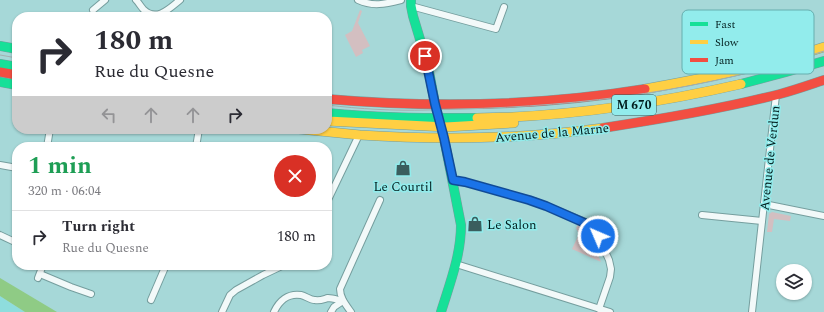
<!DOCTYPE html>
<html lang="en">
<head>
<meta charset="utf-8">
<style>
  :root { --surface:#fff; --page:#f2f2f3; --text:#2b2b33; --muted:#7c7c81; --line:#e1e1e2 }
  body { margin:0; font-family:Spectral,serif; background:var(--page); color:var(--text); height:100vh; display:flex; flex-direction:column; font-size:15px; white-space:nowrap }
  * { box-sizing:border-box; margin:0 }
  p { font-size:13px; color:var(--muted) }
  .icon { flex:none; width:22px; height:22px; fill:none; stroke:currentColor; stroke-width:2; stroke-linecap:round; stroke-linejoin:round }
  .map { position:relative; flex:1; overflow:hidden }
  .panel { position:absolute; left:12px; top:142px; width:320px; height:128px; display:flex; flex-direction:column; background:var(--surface); border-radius:16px; box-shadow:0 1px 3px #0004 }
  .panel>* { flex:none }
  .guide { position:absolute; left:12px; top:12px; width:320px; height:122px; border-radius:16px; box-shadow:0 1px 3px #0004; background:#fff; color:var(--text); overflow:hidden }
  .buttons { position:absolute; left:776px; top:264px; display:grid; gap:8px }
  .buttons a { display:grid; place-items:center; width:36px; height:36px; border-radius:50%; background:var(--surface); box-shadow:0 1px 3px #0004; font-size:20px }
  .pin { position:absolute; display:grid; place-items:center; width:34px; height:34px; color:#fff; margin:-17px; border:2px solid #fff; border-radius:50%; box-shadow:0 1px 4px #0007 }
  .me { position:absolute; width:44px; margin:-22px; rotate:315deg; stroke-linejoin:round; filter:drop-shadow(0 0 3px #0008) }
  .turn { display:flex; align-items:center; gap:14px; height:84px; padding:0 16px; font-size:18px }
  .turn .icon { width:52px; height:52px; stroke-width:2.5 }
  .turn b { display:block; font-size:28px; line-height:34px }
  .lanes { display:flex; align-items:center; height:38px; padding:0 16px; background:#0003; justify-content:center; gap:20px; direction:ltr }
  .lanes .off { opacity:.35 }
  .round { display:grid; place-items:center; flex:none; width:42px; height:42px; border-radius:21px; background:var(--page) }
  .headline { display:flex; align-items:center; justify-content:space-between; height:68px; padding:0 16px }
  h1 { font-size:24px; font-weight:700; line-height:30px; color:#1e9e55 }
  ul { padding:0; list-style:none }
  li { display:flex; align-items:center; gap:12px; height:52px; padding:0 16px; border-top:1px solid var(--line) }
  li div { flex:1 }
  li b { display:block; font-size:15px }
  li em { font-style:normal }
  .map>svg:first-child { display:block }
  .built { fill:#8edddd }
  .green { fill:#d3bfc1 }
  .water { fill:#8fcb85 }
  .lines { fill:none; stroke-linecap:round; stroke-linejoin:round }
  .street-casing { stroke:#759e9e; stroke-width:8 }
  .fast-casing { stroke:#759e9e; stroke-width:10 }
  .slow-casing { stroke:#759e9e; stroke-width:10 }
  .jam-casing { stroke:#759e9e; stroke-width:10 }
  .street { stroke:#f2f9f9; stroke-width:6 }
  .fast { stroke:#16e098; stroke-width:9 }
  .slow { stroke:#ffcf43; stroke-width:9 }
  .jam { stroke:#f24e42; stroke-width:9 }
  .tram { stroke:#a4afaf; stroke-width:1 }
  .route-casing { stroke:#114b97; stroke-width:10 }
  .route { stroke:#1a73e8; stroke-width:7 }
  .labels { text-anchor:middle; stroke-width:3; stroke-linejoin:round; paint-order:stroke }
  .shield { fill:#92ecec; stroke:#2c5a5a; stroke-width:1 }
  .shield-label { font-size:12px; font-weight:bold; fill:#001c1c }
  .street-label { font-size:13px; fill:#001c1c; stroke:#92ecec }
  .poi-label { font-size:13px; fill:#001c1c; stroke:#92ecec }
  .key { fill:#92ecec; stroke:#66aeae; stroke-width:1 }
  .key-label { font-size:11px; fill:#001c1c }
</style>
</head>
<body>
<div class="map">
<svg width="824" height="312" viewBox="0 0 824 312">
  <rect width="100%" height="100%" fill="#a6d8d8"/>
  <!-- built -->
  <polygon class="built" points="0,296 12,304 25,312 0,312"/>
  <!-- green -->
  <g class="green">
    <polygon points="360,10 362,11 358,23 370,46 362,50 363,53 356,57 345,35 352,31"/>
    <polygon points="772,212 791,216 790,221 774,219 772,232 767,232 769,214"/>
    <polygon points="578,225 584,226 584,232 592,240 601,262 572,249 579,234 576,228"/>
  </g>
  <!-- water -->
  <polygon class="water" points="0,278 57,312 25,312 0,296"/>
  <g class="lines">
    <defs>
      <g id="street">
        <path d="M136,0c3,3 5,7 8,10 13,12 26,-2 36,-10"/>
        <path d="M358,0c15,7 27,4 43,0"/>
        <polyline points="411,6 496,29 504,7"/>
        <polyline points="93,10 105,0"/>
        <polyline points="47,147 50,129"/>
        <polyline points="196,147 199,129"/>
        <polyline points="0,165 17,168"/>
        <polyline points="453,180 465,182 534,201 583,221 591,226 598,236 609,260 611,269 610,277 599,309"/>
        <polyline points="327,202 359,135"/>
        <polyline points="764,204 824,216"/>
        <polyline points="702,215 762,221"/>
        <polyline points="0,235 17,243"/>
        <polyline points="456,264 610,312"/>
        <polyline points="40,274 71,287 91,294"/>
        <polyline points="38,278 43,265"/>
        <polyline points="151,300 166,265"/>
        <polyline points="222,312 230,295 236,290 263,275 284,265"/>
        <path d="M274,312c5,-11 14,-19 27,-17 5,1 9,5 14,5 5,1 9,-1 13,-2 5,0 10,2 15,3"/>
        <polyline points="331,312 334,307 343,301"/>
        <path d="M351,312c-5,-7 -11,-14 -11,-23l40,-89"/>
        <polyline points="752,312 776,95"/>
      </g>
      <g id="fast">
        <path d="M411,0v6l2,10 15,50 7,38 9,34 17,87c0,30 -11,58 -20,87"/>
        <polyline points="0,46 17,49"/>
        <polyline points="0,64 17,67"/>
        <polyline points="0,82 17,85"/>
        <polyline points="741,84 786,72 824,61"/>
        <path d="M327,113c50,5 100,5 150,5"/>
      </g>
      <g id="slow">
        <path d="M645,89c61,-11 121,-23 179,-42"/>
        <path d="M477,118c89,-1 177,-14 264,-34"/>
        <polyline points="327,121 446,127 514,123"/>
        <path d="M299,129c20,2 40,4 61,6 79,5 164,4 243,-7"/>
      </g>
      <g id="jam">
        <polyline points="0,72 17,75"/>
        <path d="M327,99c106,9 214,7 318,-10"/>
        <path d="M603,128c59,-9 119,-19 177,-34 15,-4 29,-9 44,-14"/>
      </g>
    </defs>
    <!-- street casing -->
    <use href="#street" class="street-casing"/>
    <!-- fast casing -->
    <use href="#fast" class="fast-casing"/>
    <!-- slow casing -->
    <use href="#slow" class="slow-casing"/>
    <!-- jam casing -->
    <use href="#jam" class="jam-casing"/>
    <!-- street -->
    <use href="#street" class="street"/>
    <!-- fast -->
    <use href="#fast" class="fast"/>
    <!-- slow -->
    <use href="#slow" class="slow"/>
    <!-- jam -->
    <use href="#jam" class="jam"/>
    <!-- tram -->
    <g class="tram">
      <polyline points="0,55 17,58"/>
      <path d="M327,105c33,4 67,6 100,5 11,0 22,-1 33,-1 124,-3 246,-19 364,-58"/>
    </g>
  </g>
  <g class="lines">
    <defs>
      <polyline id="route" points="425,56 435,104 444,138 453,180 465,182 529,200 546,206 587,224 594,229 598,236"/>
    </defs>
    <!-- route casing -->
    <use href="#route" class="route-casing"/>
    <!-- route -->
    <use href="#route" class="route"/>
  </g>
  <!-- icons -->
  <defs>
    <symbol id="shop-bare" viewBox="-9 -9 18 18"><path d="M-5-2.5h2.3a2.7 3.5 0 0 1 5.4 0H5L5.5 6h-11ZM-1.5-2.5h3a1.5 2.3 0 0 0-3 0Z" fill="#3a5e5e" stroke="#92ecec" stroke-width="2.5" paint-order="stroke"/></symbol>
  </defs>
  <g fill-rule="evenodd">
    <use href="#shop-bare" x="392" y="157" width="22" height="22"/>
    <use href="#shop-bare" x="464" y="213" width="22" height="22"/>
  </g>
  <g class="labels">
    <!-- shield labels -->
    <rect class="shield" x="612" y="95" width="44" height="20" rx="3"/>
    <g class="shield-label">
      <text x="634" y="109">M 670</text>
    </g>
    <!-- street labels -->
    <g class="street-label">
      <text transform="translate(552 132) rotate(-5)" y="5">Avenue de la Marne</text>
      <text transform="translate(769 158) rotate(-84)" y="5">Avenue de Verdun</text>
    </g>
    <!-- poi labels -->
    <g class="poi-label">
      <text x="403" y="191">Le Courtil</text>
      <text x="487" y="229" text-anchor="start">Le Salon</text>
    </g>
  </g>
  <!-- legend -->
  <rect x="682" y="10" width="132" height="64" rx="6" class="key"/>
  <rect x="690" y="22" width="18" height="4" fill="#16e098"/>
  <rect x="690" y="40" width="18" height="4" fill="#ffcf43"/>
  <rect x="690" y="58" width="18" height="4" fill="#f24e42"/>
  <g class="key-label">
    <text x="715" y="28">Fast</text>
    <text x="715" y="46">Slow</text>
    <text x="715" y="64">Jam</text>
  </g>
</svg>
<div class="buttons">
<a><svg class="icon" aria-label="layers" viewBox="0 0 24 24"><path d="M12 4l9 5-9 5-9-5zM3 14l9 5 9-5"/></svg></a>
</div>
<div class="pin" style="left:425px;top:56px;background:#d93025"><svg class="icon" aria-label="arrive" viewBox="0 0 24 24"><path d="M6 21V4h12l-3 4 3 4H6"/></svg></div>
<svg class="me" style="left:598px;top:236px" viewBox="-20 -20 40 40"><circle r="17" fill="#1a73e8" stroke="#fff" stroke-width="3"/><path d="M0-11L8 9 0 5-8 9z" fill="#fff"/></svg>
<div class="guide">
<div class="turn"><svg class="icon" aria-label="right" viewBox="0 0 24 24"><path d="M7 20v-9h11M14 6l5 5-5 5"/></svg><div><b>180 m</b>Rue du Quesne</div></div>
<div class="lanes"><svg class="icon off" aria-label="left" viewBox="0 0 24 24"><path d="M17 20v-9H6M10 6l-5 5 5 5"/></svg><svg class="icon off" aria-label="ahead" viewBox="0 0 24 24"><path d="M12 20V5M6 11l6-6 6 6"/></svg><svg class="icon off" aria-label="ahead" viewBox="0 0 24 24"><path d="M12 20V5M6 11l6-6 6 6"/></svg><svg class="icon" aria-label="right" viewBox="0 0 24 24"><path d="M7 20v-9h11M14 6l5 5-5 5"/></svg></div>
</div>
<section class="panel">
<div class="headline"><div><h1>1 min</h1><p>320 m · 06:04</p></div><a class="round" style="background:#d93025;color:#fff"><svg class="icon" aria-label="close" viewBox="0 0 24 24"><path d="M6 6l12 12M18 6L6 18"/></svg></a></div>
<ul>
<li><svg class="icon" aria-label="right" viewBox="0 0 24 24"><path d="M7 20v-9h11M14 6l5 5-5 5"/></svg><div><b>Turn right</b><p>Rue du Quesne</p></div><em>180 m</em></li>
</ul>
</section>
</div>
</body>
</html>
